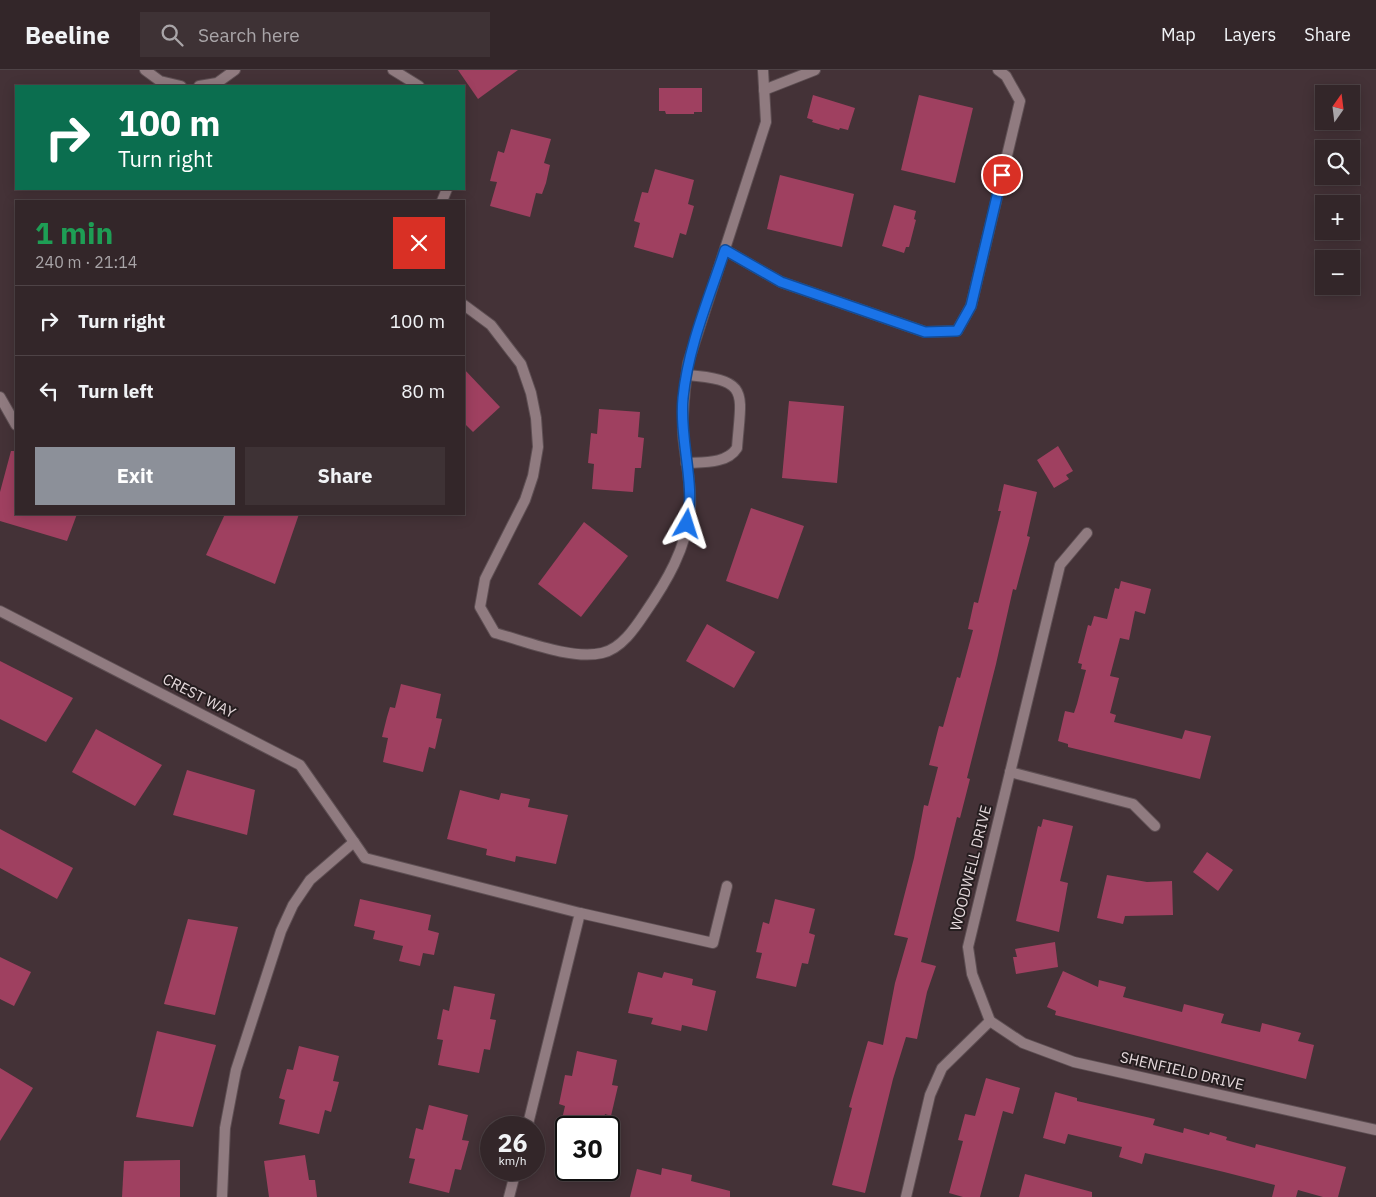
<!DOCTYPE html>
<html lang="en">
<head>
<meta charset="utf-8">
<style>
  :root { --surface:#332629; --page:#3e3235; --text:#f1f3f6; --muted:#a9a5a8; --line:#4e4346; --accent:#8c9099 }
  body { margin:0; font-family:"IBM Plex Sans",sans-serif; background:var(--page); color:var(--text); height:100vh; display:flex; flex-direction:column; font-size:19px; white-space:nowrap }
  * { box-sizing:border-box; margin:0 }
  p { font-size:16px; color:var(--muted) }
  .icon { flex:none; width:28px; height:28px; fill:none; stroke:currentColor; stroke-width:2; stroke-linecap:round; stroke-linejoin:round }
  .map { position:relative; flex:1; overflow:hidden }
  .drawer { position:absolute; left:15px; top:130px; width:450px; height:315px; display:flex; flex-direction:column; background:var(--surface); border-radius:0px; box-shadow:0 2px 12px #0003,0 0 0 1px var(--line) }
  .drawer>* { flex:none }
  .banner { position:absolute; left:15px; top:15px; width:450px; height:105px; border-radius:0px; box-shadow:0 2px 12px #0003,0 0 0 1px var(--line); background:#0b6e4f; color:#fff; overflow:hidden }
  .needle { width:32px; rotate:14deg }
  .tools { position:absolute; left:1315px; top:15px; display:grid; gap:10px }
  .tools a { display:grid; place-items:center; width:45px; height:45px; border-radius:0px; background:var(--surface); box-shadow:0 2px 12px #0003,0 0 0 1px var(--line); font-size:25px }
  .speed { position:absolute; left:480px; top:1046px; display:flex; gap:10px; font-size:25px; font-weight:700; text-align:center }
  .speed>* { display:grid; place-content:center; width:65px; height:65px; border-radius:50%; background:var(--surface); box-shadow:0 2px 12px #0003,0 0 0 1px var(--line); line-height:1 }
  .speed small { font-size:12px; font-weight:400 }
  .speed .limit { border:2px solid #111; border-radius:8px; background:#fff; color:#111 }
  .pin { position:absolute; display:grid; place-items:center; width:42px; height:42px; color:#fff; margin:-21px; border:2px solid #fff; border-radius:50%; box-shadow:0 1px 5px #0007 }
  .me { position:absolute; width:55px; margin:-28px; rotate:6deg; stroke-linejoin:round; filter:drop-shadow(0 0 4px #0008) }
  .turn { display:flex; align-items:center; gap:18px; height:105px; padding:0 20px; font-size:22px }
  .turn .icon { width:65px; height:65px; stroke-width:2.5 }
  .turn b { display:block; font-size:35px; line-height:42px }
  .round { display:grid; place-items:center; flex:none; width:52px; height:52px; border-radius:0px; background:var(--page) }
  .summary { display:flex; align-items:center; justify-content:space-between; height:85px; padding:0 20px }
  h1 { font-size:30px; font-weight:700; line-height:38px; color:#1e9e55 }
  .button { display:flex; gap:10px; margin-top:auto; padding:10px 20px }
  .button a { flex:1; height:58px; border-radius:0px; background:var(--accent); color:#fff; font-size:20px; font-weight:700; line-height:58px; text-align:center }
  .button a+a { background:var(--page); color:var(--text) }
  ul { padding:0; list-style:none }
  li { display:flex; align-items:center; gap:15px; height:70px; padding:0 20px; border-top:1px solid var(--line) }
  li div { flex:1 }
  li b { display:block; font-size:19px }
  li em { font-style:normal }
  header { display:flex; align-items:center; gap:30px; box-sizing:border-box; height:70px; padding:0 25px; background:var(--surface); border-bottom:1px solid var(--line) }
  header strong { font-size:24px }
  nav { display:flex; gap:28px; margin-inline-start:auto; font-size:18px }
  .search { width:350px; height:45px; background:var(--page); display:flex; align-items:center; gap:12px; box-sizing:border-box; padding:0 18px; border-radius:0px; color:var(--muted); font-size:19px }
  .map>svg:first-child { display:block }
  .building { fill:#9f4060 }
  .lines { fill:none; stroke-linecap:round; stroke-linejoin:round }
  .street-casing { stroke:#5e4f53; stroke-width:12 }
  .street { stroke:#907b80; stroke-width:10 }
  .route-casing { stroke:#114b97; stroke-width:12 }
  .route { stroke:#1a73e8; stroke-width:9 }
  .labels { text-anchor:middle; stroke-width:4; stroke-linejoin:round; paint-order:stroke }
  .street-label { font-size:15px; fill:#e5d9dc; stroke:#251d1f }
</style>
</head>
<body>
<header>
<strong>Beeline</strong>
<div class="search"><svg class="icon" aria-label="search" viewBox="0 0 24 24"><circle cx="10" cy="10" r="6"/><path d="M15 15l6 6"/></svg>Search here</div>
<nav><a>Map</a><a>Layers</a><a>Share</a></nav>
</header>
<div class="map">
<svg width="1376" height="1127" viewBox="0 0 1376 1127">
  <rect width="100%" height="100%" fill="#443237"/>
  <!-- building -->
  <g class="building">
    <polygon points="458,0 518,0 478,29"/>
    <polygon points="659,18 702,18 702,42 694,42 694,44 666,44 665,41 659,41"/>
    <polygon points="813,25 855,38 848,60 840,58 839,60 812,52 813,50 807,48"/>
    <polygon points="919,25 973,38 955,113 901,100"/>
    <polygon points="511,59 551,69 544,93 550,95 546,113 542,124 536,123 530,147 490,136 497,112 490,111 498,81 504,83"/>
    <polygon points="655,99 694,110 688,134 694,136 691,147 686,165 680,163 673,188 634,177 640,153 634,151 637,140 642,122 648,123"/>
    <polygon points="780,105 854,124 842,177 767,159"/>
    <polygon points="894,135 916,141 914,149 916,150 909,177 906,177 904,183 882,176"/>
    <polygon points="464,299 500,337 473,362 464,353"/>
    <polygon points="789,331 844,336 837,413 782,408"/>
    <polygon points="599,339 640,342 638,367 644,368 641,398 635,398 633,422 592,419 594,394 588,393 591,363 597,364"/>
    <polygon points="1058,376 1073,401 1066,405 1069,409 1054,418 1037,390"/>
    <polygon points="11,381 16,381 16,444 77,444 67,471 0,451 0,422"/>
    <polygon points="1004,414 1037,422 1027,466 1030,467 1016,520 1013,519 996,594 967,708 970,709 960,748 957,747 921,892 936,896 927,922 917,969 906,967 893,1009 865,1123 832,1115 852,1038 849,1037 868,971 883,975 895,913 908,868 894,865 914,788 924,735 928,736 938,697 929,695 939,656 943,657 957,607 960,608 973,560 968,559 974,532 978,533 1001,441 998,441"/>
    <polygon points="751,438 804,456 778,529 726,511"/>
    <polygon points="225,444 299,444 275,514 206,485"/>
    <polygon points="584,452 628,486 581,547 538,514"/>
    <polygon points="1121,511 1151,519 1145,544 1135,541 1129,570 1120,568 1110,606 1119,608 1110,643 1116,645 1114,652 1182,669 1185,660 1211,666 1200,709 1068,677 1068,674 1058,671 1065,641 1074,643 1077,634 1086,600 1081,599 1082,594 1078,593 1088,555 1091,556 1094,546 1107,549 1115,518 1119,519"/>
    <polygon points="707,554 755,582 734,618 686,591"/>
    <polygon points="0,591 73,628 46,672 0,649"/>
    <polygon points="401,614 441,624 436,648 442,649 435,679 429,677 423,702 383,692 388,668 382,667 387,647 390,637 395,638"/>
    <polygon points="96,659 162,695 135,736 72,702"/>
    <polygon points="187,700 255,720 247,765 173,745"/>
    <polygon points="460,720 499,730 501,723 530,729 528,737 568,745 556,794 516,786 515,792 486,785 487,779 447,769"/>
    <polygon points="1043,749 1073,756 1060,811 1068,813 1059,862 1016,851 1038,756 1041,757"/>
    <polygon points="0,759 73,798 57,829 0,798"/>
    <polygon points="1207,782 1233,800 1218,821 1193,802"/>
    <polygon points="1107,805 1147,812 1172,811 1173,845 1125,846 1123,854 1097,848"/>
    <polygon points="360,829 431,845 428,860 439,863 434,885 423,883 420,896 399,891 403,876 373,869 375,861 354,856"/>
    <polygon points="775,829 815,839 809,863 815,865 808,894 802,893 796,917 756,908 762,883 756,882 763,852 769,854"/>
    <polygon points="188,849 238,857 215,945 164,934"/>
    <polygon points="1055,872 1058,897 1016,904 1013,887 1017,887 1015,879"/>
    <polygon points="0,887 31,902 14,936 0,929"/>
    <polygon points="1063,901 1098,917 1099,910 1126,917 1123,927 1182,942 1184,934 1224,944 1221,953 1251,960 1260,962 1262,953 1301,963 1298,971 1314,975 1306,1009 1055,945 1056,941 1047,937"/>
    <polygon points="638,902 662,908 664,902 693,909 692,915 716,921 707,961 682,955 681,961 651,954 653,948 628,943"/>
    <polygon points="454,916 495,924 490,949 496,950 490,980 484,979 479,1003 438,995 443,970 437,969 443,939 449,941"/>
    <polygon points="157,961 216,975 193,1057 136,1047"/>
    <polygon points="299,976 339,986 333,1011 339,1012 331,1042 325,1040 319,1064 279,1054 285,1030 279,1028 287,999 293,1000"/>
    <polygon points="577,981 617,990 612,1015 618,1016 611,1046 605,1044 602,1058 560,1058 565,1036 559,1034 565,1005 572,1006"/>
    <polygon points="0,998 33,1018 0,1071"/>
    <polygon points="986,1008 1020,1018 1013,1044 1003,1041 980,1127 963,1127 949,1123 963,1071 958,1070 965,1044 975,1046"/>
    <polygon points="1055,1022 1077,1028 1077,1031 1155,1049 1153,1055 1183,1063 1184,1058 1209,1065 1210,1062 1227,1067 1226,1070 1255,1078 1256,1074 1346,1097 1338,1127 1323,1127 1298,1120 1296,1127 1272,1127 1275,1115 1224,1102 1145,1083 1142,1094 1119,1087 1122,1077 1068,1064 1065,1074 1043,1068"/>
    <polygon points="429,1035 468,1045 462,1070 469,1071 461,1100 455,1099 449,1123 409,1113 415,1089 409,1088 416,1058 423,1060"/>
    <polygon points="305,1085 309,1110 315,1110 317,1127 269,1127 264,1091"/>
    <polygon points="180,1090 180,1127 122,1127 124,1091"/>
    <polygon points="662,1098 692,1105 691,1111 730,1121 730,1127 630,1127 637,1099 661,1105"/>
    <polygon points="1025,1104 1092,1122 1092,1127 1019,1127"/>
  </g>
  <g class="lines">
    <defs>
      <g id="street">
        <polyline points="145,0 160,11 181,16"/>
        <polyline points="393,0 419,16"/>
        <polyline points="199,16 217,13 235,0"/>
        <polyline points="764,20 815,0"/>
        <polyline points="442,131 447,119"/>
        <polyline points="725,180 781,212 925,262 957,261 971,236 1020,31 1006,6 998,0"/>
        <path d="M464,235l27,20 30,39 10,29 5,25 2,29 -5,29 -8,24 -40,79 -5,28 15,26c30,8 76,27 107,20 19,-4 33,-25 43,-40 22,-32 41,-64 45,-103 2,-25 -5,-51 -7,-76 -1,-24 2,-47 5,-71l78,-241 -3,-52"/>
        <polyline points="0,327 16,355"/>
        <path d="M686,393c17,-1 41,1 51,-15 4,-56 14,-68 -50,-73"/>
        <polyline points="0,541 300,695 354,772"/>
        <polyline points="1010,702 1133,734 1155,756"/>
        <polyline points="580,843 713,873 727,816"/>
        <polyline points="990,951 1023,973 1074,992 1376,1060"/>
        <polyline points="222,1127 225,1058 236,1000 281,861 293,835 310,810 354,772 365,788 580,843 527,1058"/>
        <polyline points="509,1127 516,1100"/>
        <polyline points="906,1127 930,1025 942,998 990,951 972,904 968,877 1060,495 1087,463"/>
      </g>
    </defs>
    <!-- street casing -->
    <use href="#street" class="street-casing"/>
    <!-- street -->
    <use href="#street" class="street"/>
  </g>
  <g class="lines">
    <defs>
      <path id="route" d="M687,454c9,-41 -8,-84 -4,-126 5,-51 26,-100 42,-148l56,32 144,50 32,-1 14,-25 31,-131"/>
    </defs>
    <!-- route casing -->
    <use href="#route" class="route-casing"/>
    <!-- route -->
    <use href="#route" class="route"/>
  </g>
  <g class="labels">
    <!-- street labels -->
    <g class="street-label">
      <text transform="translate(199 626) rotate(27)" y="5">CREST WAY</text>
      <text transform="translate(971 798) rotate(-76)" y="5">WOODWELL DRIVE</text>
      <text transform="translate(1182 1001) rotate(13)" y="5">SHENFIELD DRIVE</text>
    </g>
  </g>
</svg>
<div class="tools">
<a><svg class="needle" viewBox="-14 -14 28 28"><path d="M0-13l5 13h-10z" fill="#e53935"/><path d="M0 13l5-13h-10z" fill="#a9a5a8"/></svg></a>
<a><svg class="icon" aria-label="search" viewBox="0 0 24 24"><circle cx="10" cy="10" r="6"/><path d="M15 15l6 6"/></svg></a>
<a>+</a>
<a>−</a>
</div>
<div class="speed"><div>26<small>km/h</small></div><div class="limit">30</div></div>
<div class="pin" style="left:1002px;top:105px;background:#d93025"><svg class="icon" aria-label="arrive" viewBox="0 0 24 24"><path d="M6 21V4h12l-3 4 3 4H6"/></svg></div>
<svg class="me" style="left:687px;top:454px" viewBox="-20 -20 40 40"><path d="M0-17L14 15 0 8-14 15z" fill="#1a73e8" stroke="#fff" stroke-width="4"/></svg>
<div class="banner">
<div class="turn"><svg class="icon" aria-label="right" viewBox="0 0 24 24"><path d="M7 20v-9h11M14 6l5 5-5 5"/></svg><div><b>100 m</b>Turn right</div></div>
</div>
<section class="drawer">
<div class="summary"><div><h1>1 min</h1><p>240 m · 21:14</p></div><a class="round" style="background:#d93025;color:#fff"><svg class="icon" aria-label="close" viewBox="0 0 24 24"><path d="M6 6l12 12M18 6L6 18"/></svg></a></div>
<ul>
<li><svg class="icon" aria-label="right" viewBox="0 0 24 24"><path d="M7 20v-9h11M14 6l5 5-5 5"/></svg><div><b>Turn right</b></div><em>100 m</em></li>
<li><svg class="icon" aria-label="left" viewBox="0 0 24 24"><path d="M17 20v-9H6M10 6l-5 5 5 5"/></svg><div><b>Turn left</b></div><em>80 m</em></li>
</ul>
<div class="button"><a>Exit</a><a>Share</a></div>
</section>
</div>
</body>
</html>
